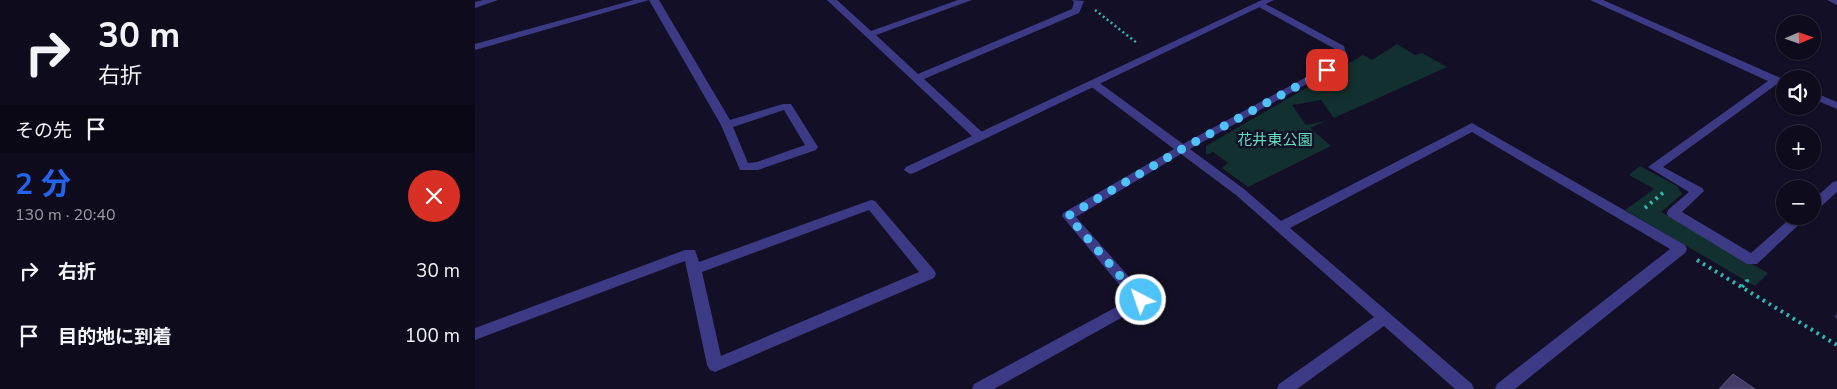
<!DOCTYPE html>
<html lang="ja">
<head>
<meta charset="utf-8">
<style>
  :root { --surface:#0e0b1c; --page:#1c1929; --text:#f1f3f6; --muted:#9b9ba3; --line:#2e2b3b; --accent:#2563eb }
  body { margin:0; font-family:"Nunito Sans","Noto Sans JP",sans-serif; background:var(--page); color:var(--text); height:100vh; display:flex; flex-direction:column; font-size:19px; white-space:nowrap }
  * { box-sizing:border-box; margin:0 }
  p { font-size:16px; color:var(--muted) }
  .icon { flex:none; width:28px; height:28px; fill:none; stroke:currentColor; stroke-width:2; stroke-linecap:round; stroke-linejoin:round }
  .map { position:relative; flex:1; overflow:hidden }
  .side { display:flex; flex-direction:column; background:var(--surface); width:475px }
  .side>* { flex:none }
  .top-card { background:#0e0b1c; color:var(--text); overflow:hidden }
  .needle { width:32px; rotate:88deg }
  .controls { position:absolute; left:1301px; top:15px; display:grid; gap:10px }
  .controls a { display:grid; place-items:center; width:45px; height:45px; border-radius:50%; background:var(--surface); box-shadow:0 1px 4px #0004,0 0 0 1px var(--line); font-size:25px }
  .pin { position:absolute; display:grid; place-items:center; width:42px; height:42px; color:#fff; margin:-21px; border-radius:10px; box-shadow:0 2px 8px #0006 }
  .me { position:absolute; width:55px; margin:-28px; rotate:319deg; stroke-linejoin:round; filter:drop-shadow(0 0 4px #0008) }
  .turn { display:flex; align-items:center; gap:18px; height:105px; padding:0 15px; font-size:22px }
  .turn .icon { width:65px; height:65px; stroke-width:2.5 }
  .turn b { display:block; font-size:35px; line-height:42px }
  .then { display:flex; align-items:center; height:48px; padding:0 15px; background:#0003; gap:10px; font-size:19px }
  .round { display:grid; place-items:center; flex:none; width:52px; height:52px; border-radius:26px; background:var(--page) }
  .summary { display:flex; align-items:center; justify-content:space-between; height:85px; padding:0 15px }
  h1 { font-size:30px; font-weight:700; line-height:38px; color:var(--accent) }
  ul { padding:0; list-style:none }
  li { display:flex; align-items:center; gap:15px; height:65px; padding:0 15px }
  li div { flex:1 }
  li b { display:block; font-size:19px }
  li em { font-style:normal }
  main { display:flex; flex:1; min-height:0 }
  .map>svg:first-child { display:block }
  .green { fill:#12302f }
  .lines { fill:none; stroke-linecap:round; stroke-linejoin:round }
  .path-far1 { stroke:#2fb8b0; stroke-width:2.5; stroke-dasharray:2 3; stroke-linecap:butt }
  .path { stroke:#2fb8b0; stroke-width:4; stroke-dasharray:2.5 4.5; stroke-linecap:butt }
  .minor { fill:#3d3a85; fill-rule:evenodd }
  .tertiary { fill:#3d3a85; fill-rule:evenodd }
  .wall { fill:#312854 }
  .building { fill:#433a66; stroke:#5a527e }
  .route { stroke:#4fc3f7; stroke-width:9; stroke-dasharray:0 16.2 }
  .labels { text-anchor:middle; stroke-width:5; stroke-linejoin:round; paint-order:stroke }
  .park-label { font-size:15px; fill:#5fe0c0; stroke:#130f26 }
</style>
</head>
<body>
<main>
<section class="side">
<div class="top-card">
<div class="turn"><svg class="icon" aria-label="right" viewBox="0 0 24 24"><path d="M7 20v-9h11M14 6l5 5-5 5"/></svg><div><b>30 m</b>右折</div></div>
<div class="then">その先<svg class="icon" aria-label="arrive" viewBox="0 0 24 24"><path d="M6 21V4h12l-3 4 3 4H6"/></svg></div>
</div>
<div class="summary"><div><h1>2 分</h1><p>130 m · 20:40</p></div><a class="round" style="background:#d93025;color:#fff"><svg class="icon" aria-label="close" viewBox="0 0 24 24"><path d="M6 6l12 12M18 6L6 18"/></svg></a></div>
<ul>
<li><svg class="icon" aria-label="right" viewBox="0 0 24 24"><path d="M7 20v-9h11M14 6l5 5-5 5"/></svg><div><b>右折</b></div><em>30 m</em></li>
<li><svg class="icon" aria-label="arrive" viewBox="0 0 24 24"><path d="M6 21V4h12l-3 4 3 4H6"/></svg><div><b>目的地に到着</b></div><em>100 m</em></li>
</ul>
</section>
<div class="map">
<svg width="1362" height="389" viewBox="0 0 1362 389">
  <rect width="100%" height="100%" fill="#130f26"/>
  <!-- green -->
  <g class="green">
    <polygon points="922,44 940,55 947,53 972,67 859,118 846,100 817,105 831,125 851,121 835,128 856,146 773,187 747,168 753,163 738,152 731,155 731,146 888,55 897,60"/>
    <polygon points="1165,166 1202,186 1207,194 1186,212 1293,273 1280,286 1150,210 1179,189 1154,175"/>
  </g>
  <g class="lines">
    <!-- path-far1 -->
    <polyline class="path-far1" points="620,10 662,43"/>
    <!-- path -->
    <g class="path">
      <polyline points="1170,208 1190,191"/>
      <polyline points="1222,260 1362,345"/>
      <polyline points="1267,287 1272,281 1271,277"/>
    </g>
    <!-- minor -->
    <g class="minor">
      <polygon points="8,0 23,0 0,8 0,2"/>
      <polygon points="159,0 174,0 0,50 0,44"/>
      <path d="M174,0h10l71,120 53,-16h8l27,43 -2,3 -58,20h-18l-19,-45zM309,110l21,35 -48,17 -9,1 -15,-36z"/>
      <polygon points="352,0 362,0 396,31 483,0 497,0 401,35 443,74 597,9 599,2 597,0 609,1 604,13 449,79 508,133 510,136 508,139 500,139"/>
      <polygon points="1115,0 1128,0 1310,80 1310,87 1302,84 1188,167 1227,188 1229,191 1207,212 1276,253 1318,216 1333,216 1282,264 1272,264 1193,216 1192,213 1193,210 1214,192 1173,167 1293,81"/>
      <polygon points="1352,0 1362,0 1362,5"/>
      <polygon points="785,1 869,46 873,61 715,149 769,189 806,221 997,123 1210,245 1212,249 1210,253 1040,389 1020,389 1022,384 1195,249 997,132 815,228 997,384 999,389 980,389 909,326 822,389 802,389 804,384 899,317 761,195 706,154 601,217 671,296 673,300 671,304 519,389 497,389 499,384 656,299 587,216 588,213 699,149 614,85 614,81 622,81 708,144 863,60 860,49 782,6 782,2"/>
      <polygon points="1338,92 1362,102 1362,109 1338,99"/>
      <polygon points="1362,181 1362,192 1342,210 1338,211 1338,200 1358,182"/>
      <path d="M396,200l4,1 59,69 2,4 -2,4 -219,94 -5,-2 -3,-5 -22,-104 -210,79v-12l210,-78h10l4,12zM394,210l50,62 -198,84 -19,-84z"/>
    </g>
    <!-- tertiary -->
    <polygon class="tertiary" points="787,0 799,0 439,173 435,174 429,170 431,167"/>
  </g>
  <!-- wall -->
  <polygon class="wall" points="1362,313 1362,319 1359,317"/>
  <!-- building -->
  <polygon class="building" points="1258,374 1280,389 1244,389"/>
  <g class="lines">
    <!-- route -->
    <polyline class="route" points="666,300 593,216 707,149 852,70"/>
  </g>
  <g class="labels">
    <!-- park labels -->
    <g class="park-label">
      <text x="800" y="145">花井東公園</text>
    </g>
  </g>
</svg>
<div class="controls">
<a><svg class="needle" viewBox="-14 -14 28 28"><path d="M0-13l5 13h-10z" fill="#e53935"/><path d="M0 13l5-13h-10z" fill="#9b9ba3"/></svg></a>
<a><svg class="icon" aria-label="sound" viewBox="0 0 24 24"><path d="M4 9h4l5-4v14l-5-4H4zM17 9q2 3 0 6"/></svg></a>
<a>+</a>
<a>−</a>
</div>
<div class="pin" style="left:852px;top:70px;background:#d93025"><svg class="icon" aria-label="arrive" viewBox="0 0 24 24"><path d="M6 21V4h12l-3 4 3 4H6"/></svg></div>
<svg class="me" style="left:666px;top:300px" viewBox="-20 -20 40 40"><circle r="17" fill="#4fc3f7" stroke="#fff" stroke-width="3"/><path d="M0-11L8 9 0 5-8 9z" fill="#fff"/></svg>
</div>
</main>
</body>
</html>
